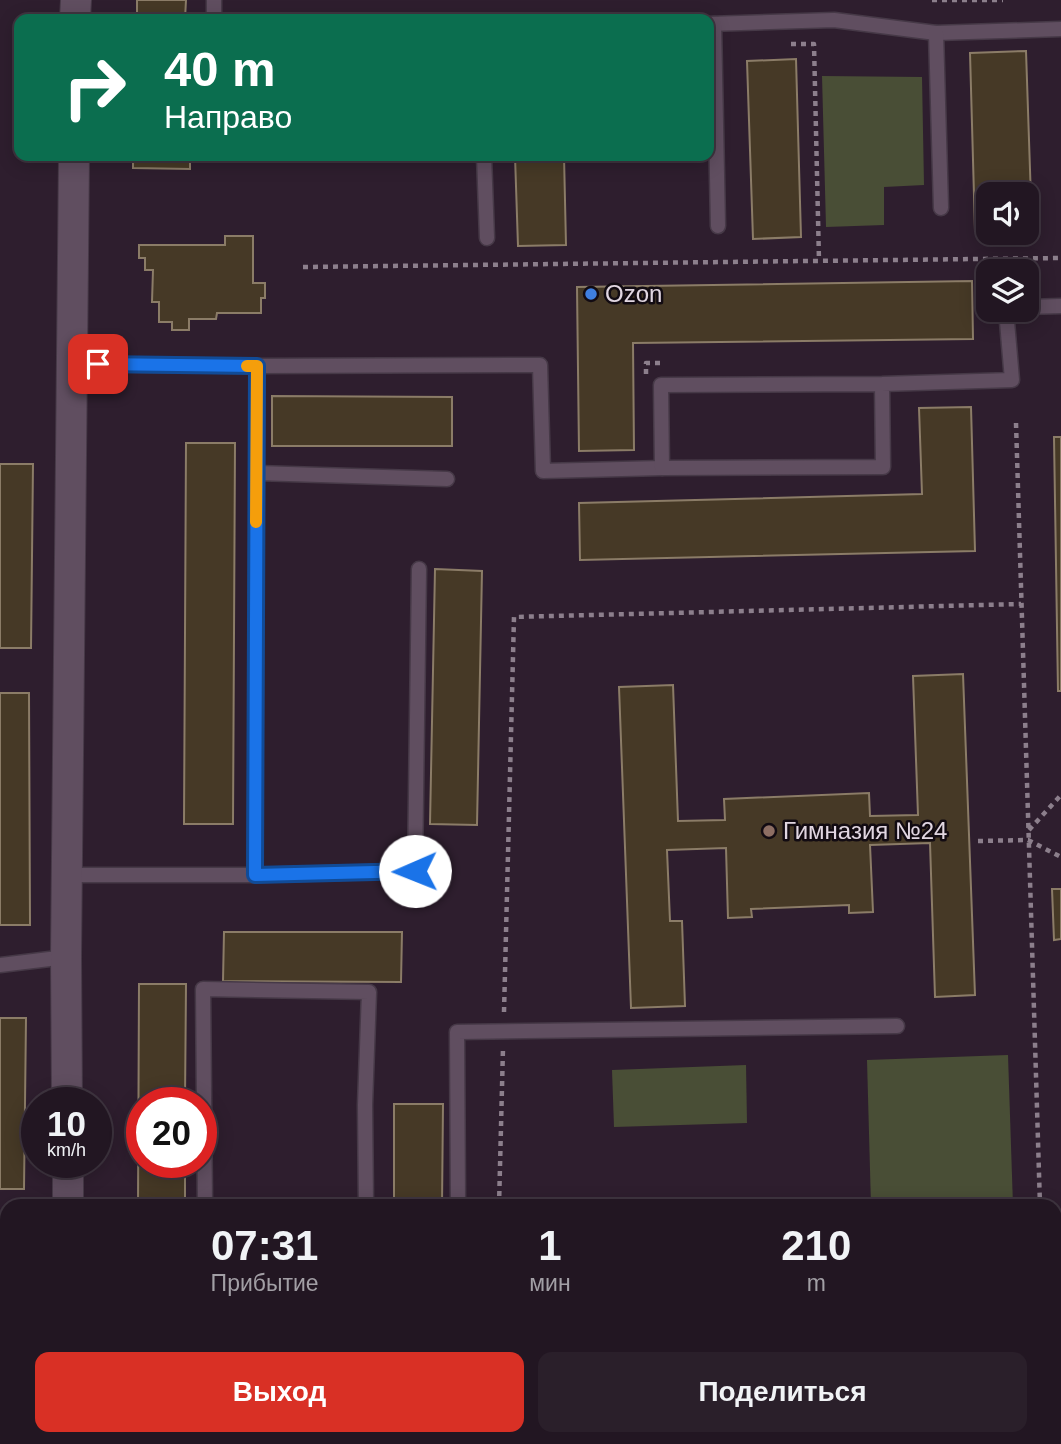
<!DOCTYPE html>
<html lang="ru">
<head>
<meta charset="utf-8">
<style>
  :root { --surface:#221622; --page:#2a1f2a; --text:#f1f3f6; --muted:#a29fa5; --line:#3f3540; --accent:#d93025 }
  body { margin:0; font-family:Arial,sans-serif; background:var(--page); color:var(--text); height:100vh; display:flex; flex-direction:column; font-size:26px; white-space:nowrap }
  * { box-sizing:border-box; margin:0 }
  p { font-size:23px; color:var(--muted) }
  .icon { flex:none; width:38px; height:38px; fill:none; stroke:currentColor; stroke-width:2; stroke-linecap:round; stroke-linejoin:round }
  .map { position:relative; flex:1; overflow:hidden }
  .panel { position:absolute; left:0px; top:1199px; width:1062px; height:247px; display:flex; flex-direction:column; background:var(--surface); border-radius:21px 21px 0 0; box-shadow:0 4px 18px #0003,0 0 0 2px var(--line) }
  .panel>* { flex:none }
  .top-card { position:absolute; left:14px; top:14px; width:700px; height:147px; border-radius:14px; box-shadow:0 4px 18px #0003,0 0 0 2px var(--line); background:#0b6e4f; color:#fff; overflow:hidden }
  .fabs { position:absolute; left:976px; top:182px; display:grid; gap:14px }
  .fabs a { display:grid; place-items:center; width:63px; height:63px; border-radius:14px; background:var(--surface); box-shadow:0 4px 18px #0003,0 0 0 2px var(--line); font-size:35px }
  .speed { position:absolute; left:21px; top:1087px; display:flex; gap:14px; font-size:35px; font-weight:700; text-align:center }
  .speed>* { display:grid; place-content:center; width:91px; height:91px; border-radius:50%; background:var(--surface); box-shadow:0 4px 18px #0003,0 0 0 2px var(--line); line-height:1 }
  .speed small { font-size:18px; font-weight:400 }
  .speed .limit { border:10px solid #d22; background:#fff; color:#111 }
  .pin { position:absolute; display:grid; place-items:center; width:60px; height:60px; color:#fff; margin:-30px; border-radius:14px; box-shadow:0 4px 10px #0006 }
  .me { position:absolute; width:77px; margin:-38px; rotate:269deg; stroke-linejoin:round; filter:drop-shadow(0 0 5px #0008) }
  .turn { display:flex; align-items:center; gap:24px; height:147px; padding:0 35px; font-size:32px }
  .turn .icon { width:91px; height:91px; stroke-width:2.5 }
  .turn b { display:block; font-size:49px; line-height:60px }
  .eta { display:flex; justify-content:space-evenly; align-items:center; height:119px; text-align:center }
  .eta b { font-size:42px; font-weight:700; line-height:49px }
  .primary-button { display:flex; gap:14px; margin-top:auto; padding:14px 35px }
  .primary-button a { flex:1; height:80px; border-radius:14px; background:var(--accent); color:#fff; font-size:28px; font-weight:700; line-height:80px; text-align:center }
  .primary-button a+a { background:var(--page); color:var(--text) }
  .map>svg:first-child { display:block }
  .green { fill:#494e36 }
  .building { fill:#463926; stroke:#8b7c67; stroke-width:2 }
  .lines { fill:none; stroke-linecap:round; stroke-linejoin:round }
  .lane-casing { stroke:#463947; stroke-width:17 }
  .street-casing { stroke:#463947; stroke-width:32 }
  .path { stroke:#8c7f8c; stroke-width:4.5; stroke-dasharray:5 5; stroke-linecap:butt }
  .lane { stroke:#604e60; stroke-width:14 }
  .street { stroke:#604e60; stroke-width:30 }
  .route-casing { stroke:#114b97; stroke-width:18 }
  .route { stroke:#1a73e8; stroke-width:12 }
  .slow { stroke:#f59e0b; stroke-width:12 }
  .shop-dot { fill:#3f7fe0; stroke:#120b12; stroke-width:2.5 }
  .education-dot { fill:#8d6e63; stroke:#120b12; stroke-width:2.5 }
  .labels { text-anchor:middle; stroke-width:5; stroke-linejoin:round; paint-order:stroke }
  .poi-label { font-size:24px; fill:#e1d6e1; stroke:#120b12; text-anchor:start }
</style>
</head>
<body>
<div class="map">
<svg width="1061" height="1444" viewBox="0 0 1061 1444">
  <rect width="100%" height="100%" fill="#2e1e2e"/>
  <!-- green -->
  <g class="green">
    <polygon points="822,76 922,77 924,185 884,187 884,225 826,227"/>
    <polygon points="1008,1055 1013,1206 871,1206 867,1060"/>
    <polygon points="746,1065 747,1123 614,1127 612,1070"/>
  </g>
  <!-- building -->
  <g class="building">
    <polygon points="137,0 186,0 185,19 137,19"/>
    <polygon points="1026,51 1032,229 1027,229 1027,194 989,194 989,230 975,231 970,53"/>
    <polygon points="796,59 801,237 753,239 747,61"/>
    <polygon points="133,156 190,156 190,169 133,168"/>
    <polygon points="515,156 564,156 566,245 518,246"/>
    <polygon points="225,236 253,236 253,283 265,283 265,298 261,298 261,313 217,313 216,319 189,319 189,330 172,330 172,322 159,322 159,302 152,302 153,270 145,270 145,258 139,258 139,245 225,245"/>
    <polygon points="972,281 973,339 633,343 634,450 579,451 577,287"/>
    <polygon points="272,396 452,397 452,446 272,446"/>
    <polygon points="971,407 975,551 580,560 579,503 922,494 919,408"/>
    <polygon points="1054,437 1061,437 1061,691 1058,691"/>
    <polygon points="186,443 235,443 233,824 184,824"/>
    <polygon points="0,464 33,464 31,648 0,648"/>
    <polygon points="435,569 482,571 477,825 430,824"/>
    <polygon points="963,674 975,995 935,997 930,843 870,845 873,912 849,913 849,905 751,909 752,917 728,918 726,848 667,850 670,921 682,921 685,1006 631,1008 619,687 673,685 678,821 725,820 724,799 869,793 870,816 918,815 913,676"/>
    <polygon points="0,693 29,693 30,925 0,925"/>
    <polygon points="1052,889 1061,889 1061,939 1054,940"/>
    <polygon points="224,932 402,932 401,982 223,981"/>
    <polygon points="139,984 186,984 185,1102 142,1102 142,1162 185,1162 185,1206 138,1206"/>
    <polygon points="0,1018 26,1018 24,1189 0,1189"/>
    <polygon points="394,1104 443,1104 442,1206 394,1206"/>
    <rect x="0" y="1218" width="7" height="104"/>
    <polygon points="0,1348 7,1348 7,1438 19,1438 19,1444 0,1444"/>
  </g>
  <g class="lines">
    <defs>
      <g id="lane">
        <polyline points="214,19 214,0"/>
        <polyline points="709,24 834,20 936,33 1061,29"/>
        <polyline points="714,24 718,226"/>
        <polyline points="936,33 941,208"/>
        <polyline points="484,156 487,238"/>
        <polyline points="1027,307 1061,306"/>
        <polyline points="72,364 257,366 540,365 543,471 662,468"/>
        <polyline points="882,384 883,467 662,468 661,385 882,384 1012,380 1006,310"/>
        <polyline points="257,473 447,479"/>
        <polyline points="67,875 255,875 257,366"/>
        <polyline points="255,875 415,871 419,569"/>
        <polyline points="0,965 66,957"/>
        <polyline points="205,1206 203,989 369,992 365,1105 366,1206"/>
        <polyline points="458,1206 457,1032 897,1026"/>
        <polyline points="493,1438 493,1444"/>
      </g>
      <g id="street">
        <polyline points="75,19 76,0"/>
        <polyline points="67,1102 66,957 74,156"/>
        <polyline points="68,1162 68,1206"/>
        <polyline points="1055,1419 1061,1419"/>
        <polyline points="70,1444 70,1438"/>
      </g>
    </defs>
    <!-- lane casing -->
    <use href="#lane" class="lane-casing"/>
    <!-- street casing -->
    <use href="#street" class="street-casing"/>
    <!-- path -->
    <g class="path">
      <polyline points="932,0 1003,0"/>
      <polyline points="791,44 814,44 819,261"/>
      <polyline points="989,259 990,271"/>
      <polyline points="303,267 1061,258"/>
      <polyline points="646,374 646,363 661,363"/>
      <polyline points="1016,423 1040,1206"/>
      <polyline points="1029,830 1061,795"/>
      <polyline points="978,841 1028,840 1061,857"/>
      <polyline points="504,1012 514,617 1021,604"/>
      <polyline points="499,1206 503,1048"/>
      <polyline points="1055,1373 1061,1373"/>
    </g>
    <!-- lane -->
    <use href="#lane" class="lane"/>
    <!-- street -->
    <use href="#street" class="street"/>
  </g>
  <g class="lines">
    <defs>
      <polyline id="route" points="98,364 257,366 255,875 415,871"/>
    </defs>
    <!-- route casing -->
    <use href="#route" class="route-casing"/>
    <!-- route -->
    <use href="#route" class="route"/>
    <!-- slow -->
    <polyline class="slow" points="247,366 257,366 256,522"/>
  </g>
  <!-- markers -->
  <circle class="shop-dot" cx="591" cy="294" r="7"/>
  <circle class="education-dot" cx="769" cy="831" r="7"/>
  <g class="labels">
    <!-- poi labels -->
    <g class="poi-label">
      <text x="605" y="302">Ozon</text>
      <text x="783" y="839">Гимназия №24</text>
    </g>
  </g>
</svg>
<div class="fabs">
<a><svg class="icon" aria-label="sound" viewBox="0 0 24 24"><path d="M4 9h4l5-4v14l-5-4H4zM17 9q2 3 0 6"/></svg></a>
<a><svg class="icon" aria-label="layers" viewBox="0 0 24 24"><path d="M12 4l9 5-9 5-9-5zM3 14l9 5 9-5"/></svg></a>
</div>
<div class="speed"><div>10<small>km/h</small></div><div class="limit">20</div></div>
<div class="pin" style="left:98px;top:364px;background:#d93025"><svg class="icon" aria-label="arrive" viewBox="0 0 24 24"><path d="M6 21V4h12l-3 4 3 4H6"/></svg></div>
<svg class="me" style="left:415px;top:871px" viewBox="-20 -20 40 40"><circle r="19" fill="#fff"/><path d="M0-13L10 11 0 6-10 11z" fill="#1a73e8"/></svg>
<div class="top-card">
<div class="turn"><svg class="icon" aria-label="right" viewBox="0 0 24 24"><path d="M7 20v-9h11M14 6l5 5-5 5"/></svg><div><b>40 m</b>Направо</div></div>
</div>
<section class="panel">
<div class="eta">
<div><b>07:31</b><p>Прибытие</p></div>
<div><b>1</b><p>мин</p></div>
<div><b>210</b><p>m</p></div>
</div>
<div class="primary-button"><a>Выход</a><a>Поделиться</a></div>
</section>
</div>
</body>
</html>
